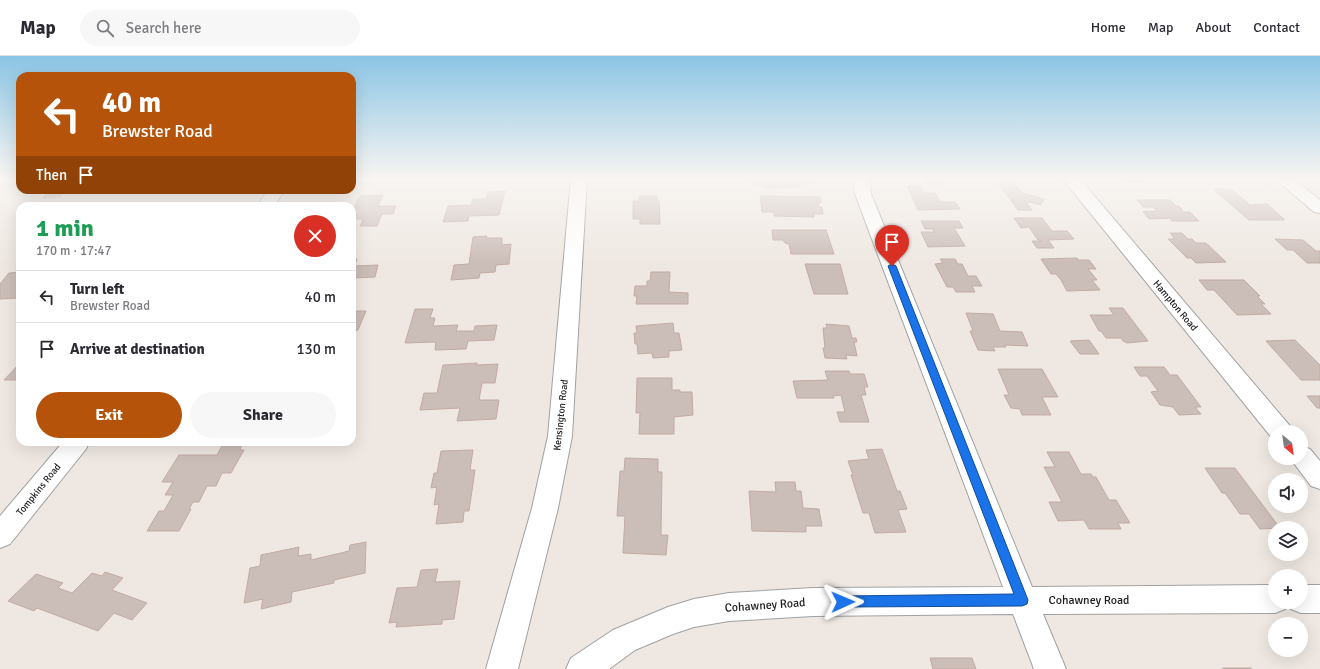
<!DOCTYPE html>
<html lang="en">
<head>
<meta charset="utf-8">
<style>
  :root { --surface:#fff; --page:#f7f7f7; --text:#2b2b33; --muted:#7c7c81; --line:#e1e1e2; --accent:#b45309 }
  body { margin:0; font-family:Signika,sans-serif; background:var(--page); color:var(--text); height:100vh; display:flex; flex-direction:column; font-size:15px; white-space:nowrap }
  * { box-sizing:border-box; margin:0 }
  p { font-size:13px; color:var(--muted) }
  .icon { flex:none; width:22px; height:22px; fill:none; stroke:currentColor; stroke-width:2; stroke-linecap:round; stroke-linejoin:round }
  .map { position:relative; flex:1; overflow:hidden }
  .panel { position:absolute; left:16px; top:146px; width:340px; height:244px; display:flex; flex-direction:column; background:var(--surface); border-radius:12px; box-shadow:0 4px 16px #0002 }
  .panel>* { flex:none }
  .top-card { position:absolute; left:16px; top:16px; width:340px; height:122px; border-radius:12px; box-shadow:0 4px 16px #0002; background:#b45309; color:#fff; overflow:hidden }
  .needle { width:26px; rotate:151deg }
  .tools { position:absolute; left:1268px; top:369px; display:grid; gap:8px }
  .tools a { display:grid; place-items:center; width:40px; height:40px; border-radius:50%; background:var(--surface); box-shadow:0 4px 16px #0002; font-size:20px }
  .pin { position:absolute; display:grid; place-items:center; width:34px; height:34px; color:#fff; margin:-41px -17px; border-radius:50% 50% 50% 0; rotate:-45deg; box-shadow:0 0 4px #0007 }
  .pin .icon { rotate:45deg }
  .me { position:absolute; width:44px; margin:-22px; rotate:89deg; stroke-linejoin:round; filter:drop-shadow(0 0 3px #0008) }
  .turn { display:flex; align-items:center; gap:14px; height:84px; padding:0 20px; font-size:18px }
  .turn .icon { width:52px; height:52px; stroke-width:2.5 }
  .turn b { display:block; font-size:28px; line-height:34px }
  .then { display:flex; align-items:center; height:38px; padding:0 20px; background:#0003; gap:8px; font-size:15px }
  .round { display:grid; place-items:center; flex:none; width:42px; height:42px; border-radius:21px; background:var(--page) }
  .headline { display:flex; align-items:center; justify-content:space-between; height:68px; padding:0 20px }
  h1 { font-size:24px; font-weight:700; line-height:30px; color:#1e9e55 }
  .action { display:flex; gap:8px; margin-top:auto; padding:8px 20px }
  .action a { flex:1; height:46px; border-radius:24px; background:var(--accent); color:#fff; font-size:16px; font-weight:700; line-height:46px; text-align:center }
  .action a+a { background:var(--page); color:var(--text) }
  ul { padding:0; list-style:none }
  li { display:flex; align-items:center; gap:12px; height:52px; padding:0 20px; border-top:1px solid var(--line) }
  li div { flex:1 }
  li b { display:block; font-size:15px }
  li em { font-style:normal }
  header { display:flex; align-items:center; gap:24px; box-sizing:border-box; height:56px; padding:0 20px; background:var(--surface); border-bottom:1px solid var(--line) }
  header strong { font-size:19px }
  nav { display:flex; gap:22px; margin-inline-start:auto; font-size:14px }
  .search { width:280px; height:36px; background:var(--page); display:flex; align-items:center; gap:10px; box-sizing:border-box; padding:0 14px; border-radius:22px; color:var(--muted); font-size:15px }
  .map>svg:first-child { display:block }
  .building { fill:#cbbdb8; stroke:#c2aba4 }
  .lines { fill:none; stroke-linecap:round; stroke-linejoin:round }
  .street-casing { stroke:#a1a1a1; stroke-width:2 }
  .street { fill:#fff; fill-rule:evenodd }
  .route { fill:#1a73e8; stroke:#114b97 }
  .labels { text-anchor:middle; stroke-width:3.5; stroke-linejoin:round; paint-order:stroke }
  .street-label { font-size:10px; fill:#1d1d1d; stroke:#fff }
  .near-street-label { font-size:12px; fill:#1d1d1d; stroke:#fff }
</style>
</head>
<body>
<header>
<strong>Map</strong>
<div class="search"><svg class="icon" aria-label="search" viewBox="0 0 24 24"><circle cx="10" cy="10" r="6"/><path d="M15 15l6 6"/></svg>Search here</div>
<nav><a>Home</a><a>Map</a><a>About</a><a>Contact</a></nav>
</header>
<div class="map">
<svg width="1320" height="613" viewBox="0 0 1320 613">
  <rect width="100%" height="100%" fill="#efe8e2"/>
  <!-- building -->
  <g class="building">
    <polygon points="751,122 815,122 817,127 799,128 800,131 765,132 765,130 753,130"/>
    <polygon points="925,122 941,122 944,128 927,128"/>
    <polygon points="1124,122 1140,122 1144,126 1128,126"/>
    <polygon points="998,127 1014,127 1023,137 1044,143 1041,149 1029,146 1027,148 1032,154 1018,154"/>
    <polygon points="907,130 920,130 924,137 935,137 940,146 955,146 960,153 918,154"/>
    <polygon points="1213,133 1231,133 1250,149 1267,148 1285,164 1249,164"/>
    <polygon points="49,134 65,134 60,141 43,142"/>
    <polygon points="505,135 499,159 469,160 468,165 443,166 448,150 471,149 473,143 486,143 488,136"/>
    <polygon points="383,139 378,150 396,150 393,158 382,158 377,170 360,170 363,163 352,163 352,155 355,155 357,152 354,152 360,140"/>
    <polygon points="639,140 657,140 657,145 659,145 660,168 640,168 640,163 633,163 633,145 639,145"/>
    <polygon points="760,140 820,141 821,147 818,147 819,151 822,151 823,158 814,158 814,161 774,160 774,156 762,156"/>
    <polygon points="1137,144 1170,144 1176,150 1179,150 1183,156 1190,156 1199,165 1172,165 1170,162 1149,163 1143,156 1157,155 1153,151 1143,151"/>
    <polygon points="1014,162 1042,162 1052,175 1067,175 1074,183 1048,184 1054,192 1037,192 1032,185 1042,185 1041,184 1038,184 1029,171 1021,172"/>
    <polygon points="921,165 959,165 963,172 954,172 965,190 928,191 921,176 934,176 933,173 925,173"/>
    <polygon points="772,174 826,174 834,198 791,198 789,188 785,187 783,184 773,184"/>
    <polygon points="1170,177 1182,177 1188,183 1192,183 1196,187 1206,187 1226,206 1196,207 1191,202 1187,202 1168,183 1175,183"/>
    <polygon points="487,180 486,182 502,182 502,189 511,188 509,208 496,209 495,216 480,217 479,222 451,224 454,209 469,208 473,181"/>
    <polygon points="1275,183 1303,184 1316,195 1320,195 1320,207 1307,207 1293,194 1287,194"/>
    <polygon points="1077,202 1078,204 1089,204 1096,213 1088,213 1097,224 1092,224 1100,234 1067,235 1061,224 1056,218 1051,218 1041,203"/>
    <polygon points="352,203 357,203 355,210 378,209 375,221 352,222"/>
    <polygon points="940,203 955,203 958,208 962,208 968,220 976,220 982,230 972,230 975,236 956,236 953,231 947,231 935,208 943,207"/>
    <polygon points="805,208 840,208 848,238 814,238"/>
    <polygon points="20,216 20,242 0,243 0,228 9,217"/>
    <polygon points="651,216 670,216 669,236 688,237 688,248 636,248 637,240 634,240 635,230 647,230 647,225 650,225"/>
    <polygon points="1199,224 1244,224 1260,240 1257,240 1265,248 1261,248 1271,258 1237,259 1214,234 1207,234"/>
    <polygon points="1109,252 1123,252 1148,285 1127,287 1123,285 1121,282 1106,282 1101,275 1099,275 1090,259 1114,259"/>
    <polygon points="415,253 433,253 430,262 435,262 433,270 458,269 456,275 474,275 475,270 497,269 494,284 468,285 466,293 435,294 436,286 405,287"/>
    <polygon points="352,255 366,255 358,274 353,275 352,277"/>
    <polygon points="966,257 993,258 1000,275 1022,276 1028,290 1005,289 1006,291 993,291 995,295 978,294 970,275 973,275"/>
    <polygon points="673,267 674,277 679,277 682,294 669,295 669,301 653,302 652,297 638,298 637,288 635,288 634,277 637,277 636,270"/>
    <polygon points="826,268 849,270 852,282 856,282 857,286 854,286 857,300 846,299 847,303 825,302 823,292 825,292 823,272 827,272"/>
    <polygon points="1089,284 1099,298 1080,298 1070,285"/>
    <polygon points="1295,284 1320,309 1320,324 1301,324 1266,285"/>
    <polygon points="20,307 20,324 4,324"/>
    <polygon points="477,307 477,309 498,308 495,327 482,327 479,344 499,344 496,363 457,365 460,352 420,354 424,337 437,337 443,309"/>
    <polygon points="1134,311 1164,311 1170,319 1177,319 1201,351 1195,351 1201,358 1179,359 1173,351 1160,349 1151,336 1158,335 1147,320 1140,320"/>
    <polygon points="998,313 1042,313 1058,341 1042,341 1051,359 1022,359 1020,353 1011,352 1004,339 1009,339"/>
    <polygon points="825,315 849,315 850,318 864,318 868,331 864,331 866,339 861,339 869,366 840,366 837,356 845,356 841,339 833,340 834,342 797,342 793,325 828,324"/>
    <polygon points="637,322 672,322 672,334 680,334 680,336 692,336 693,359 674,361 674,378 639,378 640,357 636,357"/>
    <polygon points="1307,340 1320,340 1320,352 1317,352"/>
    <polygon points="223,388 242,388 240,394 244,394 231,417 222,417 216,430 207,430 199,446 193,446 189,453 191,453 179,475 147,475 159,455 164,455 173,439 165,439 173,426 162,426 179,399 217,399"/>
    <polygon points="882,393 897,435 900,435 907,453 898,454 906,476 875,477 869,457 863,457 851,419 853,419 848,405 869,403 866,394"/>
    <polygon points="473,394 470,414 475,414 469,455 464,455 463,466 436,468 439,448 434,449 437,431 431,432 434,417 437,417 441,395"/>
    <polygon points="1047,396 1069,396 1081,418 1091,418 1093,421 1096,421 1109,444 1116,444 1130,467 1118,467 1121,473 1089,473 1084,464 1058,465 1049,446 1062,446 1044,411 1055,411"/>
    <polygon points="625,402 658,403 658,416 662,416 661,479 668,479 666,499 623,497 625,460 617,460 620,415 624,415"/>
    <polygon points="1205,412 1235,412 1280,472 1260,473 1249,458 1240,458 1225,437 1222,437"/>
    <polygon points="775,426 795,426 796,435 801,435 803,452 819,453 822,470 806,470 806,476 752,475 749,435 776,436"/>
    <polygon points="366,486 365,517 334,524 334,527 292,536 291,546 261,553 263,543 244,547 250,512 260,510 261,499 299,491 298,500 311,498 311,504 349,495 350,489"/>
    <polygon points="438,513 435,526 460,525 454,563 442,564 442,568 396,571 397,566 389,567 397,532 417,531 421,514"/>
    <polygon points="105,516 123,522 112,534 147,547 132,564 114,557 98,575 37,552 34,555 8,545 36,518 63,527 58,532 72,537 92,517 102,520"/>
    <polygon points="930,602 972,602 976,613 933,613"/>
    <rect x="1223" y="612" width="28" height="1"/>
  </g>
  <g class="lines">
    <defs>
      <g id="street">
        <polygon points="571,122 587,122 572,380 558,452 518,613 486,613 532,452 548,380"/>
        <polygon points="853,122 869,122 871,138 1032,531 1275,529 1275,546 1301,546 1301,529 1320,529 1320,557 1301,557 1291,553 1288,547 1285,553 1275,557 1043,558 1066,613 1034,613 1013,558 813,560 729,565 694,571 673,578 635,594 609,613 566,613 571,602 613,574 668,551 694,543 729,537 813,532 1003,531 855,138"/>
        <polygon points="1062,122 1079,122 1290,370 1293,376 1275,376 1275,383 1272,382"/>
        <polygon points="1274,122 1292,122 1320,144 1320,157 1314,156"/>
        <polygon points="268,134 285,134 274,150 257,150"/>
        <polygon points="63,386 89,386 86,393 10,488 0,492 0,460"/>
        <polygon points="1301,390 1310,393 1320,405 1320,433 1311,430 1290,402 1301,402"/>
      </g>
    </defs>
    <!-- street casing -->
    <use href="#street" class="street-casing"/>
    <!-- street -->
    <use href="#street" class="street"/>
  </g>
  <!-- sky -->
  <linearGradient id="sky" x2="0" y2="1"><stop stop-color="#8bc5e5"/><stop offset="0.59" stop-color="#f8f5f2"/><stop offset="1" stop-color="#f8f5f2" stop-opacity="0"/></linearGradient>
  <rect width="1320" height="208" fill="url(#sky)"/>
  <!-- route -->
  <polygon class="route" points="892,208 896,210 1028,544 1027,548 1022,550 843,551 839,550 837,546 839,542 843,540 1014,538 888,210"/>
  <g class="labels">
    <!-- street labels -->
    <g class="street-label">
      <text transform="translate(1176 249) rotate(50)" y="4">Hampton Road</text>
      <text transform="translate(560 359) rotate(-84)" y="4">Kensington Road</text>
      <text transform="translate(38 433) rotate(-51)" y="4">Tompkins Road</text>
    </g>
    <!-- near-street labels -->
    <g class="near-street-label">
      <text x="1089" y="548">Cohawney Road</text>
      <text transform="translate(765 549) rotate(-4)" y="4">Cohawney Road</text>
    </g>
  </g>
</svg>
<div class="tools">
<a><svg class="needle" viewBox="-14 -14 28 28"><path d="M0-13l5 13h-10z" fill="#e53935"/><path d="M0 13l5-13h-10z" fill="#7c7c81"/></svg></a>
<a><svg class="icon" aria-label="sound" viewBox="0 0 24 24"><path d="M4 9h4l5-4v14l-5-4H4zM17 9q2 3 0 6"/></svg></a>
<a><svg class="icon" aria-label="layers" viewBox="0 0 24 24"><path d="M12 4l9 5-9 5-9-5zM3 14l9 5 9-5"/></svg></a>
<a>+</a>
<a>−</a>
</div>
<div class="pin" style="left:892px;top:210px;background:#d93025"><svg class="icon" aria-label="arrive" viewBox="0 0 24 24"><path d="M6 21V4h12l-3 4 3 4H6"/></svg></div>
<svg class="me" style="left:843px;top:546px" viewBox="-20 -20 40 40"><path d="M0-17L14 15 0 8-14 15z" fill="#1a73e8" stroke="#fff" stroke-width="4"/></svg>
<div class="top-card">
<div class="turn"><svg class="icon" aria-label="left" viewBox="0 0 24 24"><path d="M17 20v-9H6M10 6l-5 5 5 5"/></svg><div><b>40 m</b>Brewster Road</div></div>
<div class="then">Then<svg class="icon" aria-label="arrive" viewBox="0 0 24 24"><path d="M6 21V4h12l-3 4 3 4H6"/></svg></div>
</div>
<section class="panel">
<div class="headline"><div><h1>1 min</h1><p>170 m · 17:47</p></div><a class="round" style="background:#d93025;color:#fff"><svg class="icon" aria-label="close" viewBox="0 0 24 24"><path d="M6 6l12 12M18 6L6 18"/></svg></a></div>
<ul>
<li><svg class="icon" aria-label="left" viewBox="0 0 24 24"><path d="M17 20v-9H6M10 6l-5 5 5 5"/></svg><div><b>Turn left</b><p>Brewster Road</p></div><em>40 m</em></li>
<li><svg class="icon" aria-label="arrive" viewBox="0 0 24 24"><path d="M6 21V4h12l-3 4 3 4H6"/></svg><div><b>Arrive at destination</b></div><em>130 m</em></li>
</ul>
<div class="action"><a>Exit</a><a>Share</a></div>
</section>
</div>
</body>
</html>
